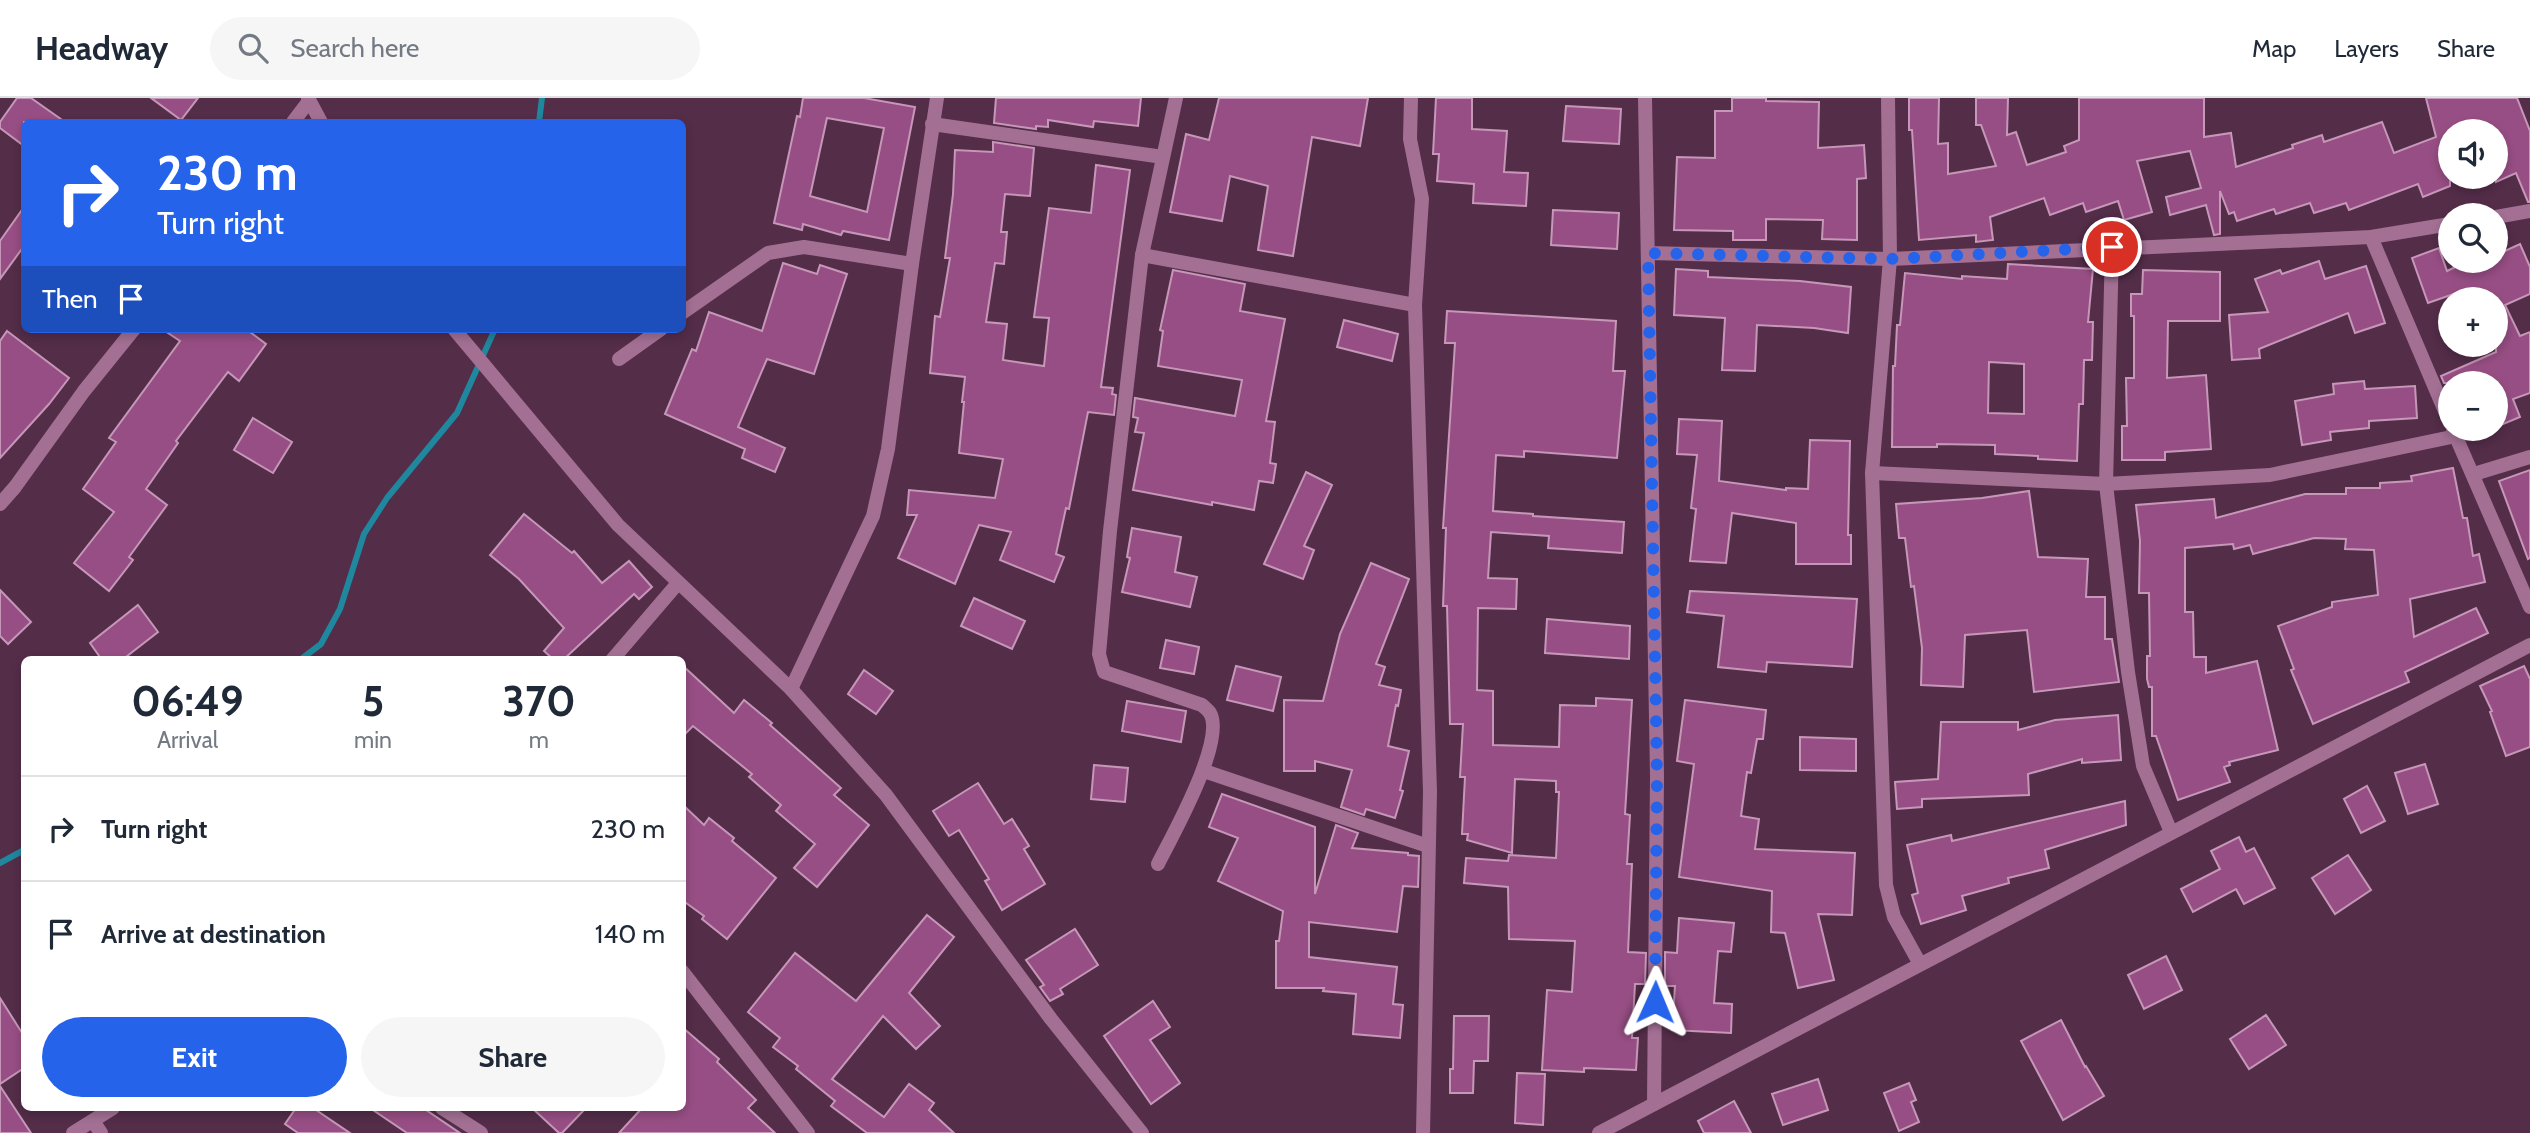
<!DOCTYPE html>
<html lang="en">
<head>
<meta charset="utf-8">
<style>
  :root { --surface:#fff; --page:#f6f6f7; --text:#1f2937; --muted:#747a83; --line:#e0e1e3; --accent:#2563eb }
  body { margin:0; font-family:Cabin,sans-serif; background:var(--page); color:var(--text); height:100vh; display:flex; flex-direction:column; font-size:26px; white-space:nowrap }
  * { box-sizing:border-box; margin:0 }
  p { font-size:23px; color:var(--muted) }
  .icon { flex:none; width:38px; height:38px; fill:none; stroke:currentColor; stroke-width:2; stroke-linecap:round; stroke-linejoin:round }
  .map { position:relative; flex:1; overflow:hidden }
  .sheet { position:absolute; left:21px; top:558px; width:665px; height:455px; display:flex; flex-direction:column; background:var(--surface); border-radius:10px; box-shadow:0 4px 10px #0003 }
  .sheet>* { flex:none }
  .top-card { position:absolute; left:21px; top:21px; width:665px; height:214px; border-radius:10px; box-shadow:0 4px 10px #0003; background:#2563eb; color:#fff; overflow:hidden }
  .controls { position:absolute; left:2438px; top:21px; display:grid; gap:14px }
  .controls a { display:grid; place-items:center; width:70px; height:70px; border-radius:50%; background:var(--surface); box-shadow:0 4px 10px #0003; font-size:35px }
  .pin { position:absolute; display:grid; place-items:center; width:60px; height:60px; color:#fff; margin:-30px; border:4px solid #fff; border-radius:50%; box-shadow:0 2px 7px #0007 }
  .me { position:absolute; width:77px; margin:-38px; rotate:1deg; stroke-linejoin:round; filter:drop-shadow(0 0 5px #0008) }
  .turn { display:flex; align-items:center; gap:24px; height:147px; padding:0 21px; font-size:32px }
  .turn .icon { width:91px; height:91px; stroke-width:2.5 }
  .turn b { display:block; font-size:49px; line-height:60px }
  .then { display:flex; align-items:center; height:66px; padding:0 21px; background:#0003; gap:14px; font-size:26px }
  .eta { display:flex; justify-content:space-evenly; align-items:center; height:119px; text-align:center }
  .eta b { font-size:42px; font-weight:700; line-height:49px }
  .cta { display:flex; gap:14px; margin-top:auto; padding:14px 21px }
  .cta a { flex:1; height:80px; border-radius:42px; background:var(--accent); color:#fff; font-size:28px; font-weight:700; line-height:80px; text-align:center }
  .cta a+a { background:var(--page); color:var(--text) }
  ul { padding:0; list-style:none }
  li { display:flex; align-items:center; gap:21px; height:105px; padding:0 21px; border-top:2px solid var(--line) }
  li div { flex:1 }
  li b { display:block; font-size:26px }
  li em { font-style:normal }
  header { display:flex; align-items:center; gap:42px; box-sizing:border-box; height:98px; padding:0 35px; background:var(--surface); border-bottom:2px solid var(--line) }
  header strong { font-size:33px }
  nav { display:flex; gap:38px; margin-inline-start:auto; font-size:24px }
  .search { width:490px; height:63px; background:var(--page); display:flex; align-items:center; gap:18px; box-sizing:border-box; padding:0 24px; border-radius:38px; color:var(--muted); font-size:26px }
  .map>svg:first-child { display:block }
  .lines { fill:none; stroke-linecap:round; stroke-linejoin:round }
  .stream { stroke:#1f879e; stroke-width:6 }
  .building { fill:#974e84; stroke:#c697b8; stroke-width:2; fill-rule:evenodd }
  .minor { stroke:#a37094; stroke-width:14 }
  .route { stroke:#2563eb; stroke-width:12; stroke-dasharray:0 21.6 }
</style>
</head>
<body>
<header>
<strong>Headway</strong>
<div class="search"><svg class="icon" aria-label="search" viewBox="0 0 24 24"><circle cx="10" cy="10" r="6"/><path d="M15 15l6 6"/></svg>Search here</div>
<nav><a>Map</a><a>Layers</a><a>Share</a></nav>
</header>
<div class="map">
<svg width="2530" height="1035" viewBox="0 0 2530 1035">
  <rect width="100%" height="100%" fill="#542d49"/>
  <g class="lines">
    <!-- stream -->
    <g class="stream">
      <polyline points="539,24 542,0"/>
      <polyline points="300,562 321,546 340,511 364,436 387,400 457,315 495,231"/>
      <polyline points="0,765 24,752"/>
    </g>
  </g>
  <!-- building -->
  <g class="building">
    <polygon points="17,0 31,0 65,24 24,24 24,48 0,30 0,24"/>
    <polygon points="151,0 198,0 181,22"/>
    <path d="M803,0h61l51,9 -26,133 -46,-9 -2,4 -38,-11 -1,6 -28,-7 23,-107 3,1zM827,20l57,10 -17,84 -57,-16z"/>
    <polygon points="996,0 1141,0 1138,28 1094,23 1093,29 1048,22 1048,29 1036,28 1036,31 994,25"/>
    <polygon points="1219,0 1368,0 1360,48 1312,39 1293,158 1258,152 1268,88 1230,78 1222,123 1170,114 1186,36 1209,42"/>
    <polygon points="1436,0 1472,0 1472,31 1507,33 1504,74 1528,75 1526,108 1473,105 1474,86 1437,83 1439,56 1433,56"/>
    <polygon points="1732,0 1766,0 1766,3 1819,4 1818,50 1864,47 1866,80 1857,81 1857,142 1822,141 1823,122 1766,121 1766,142 1733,142 1733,133 1674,132 1677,59 1715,60 1715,13 1732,13"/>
    <polygon points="1909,0 1939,0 1938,46 1948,45 1948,76 1996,68 1981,27 1976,27 1976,0 2008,0 2007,37 2016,34 2027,67 2066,54 2064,48 2079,42 2079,0 2204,0 2204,39 2231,35 2236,69 2293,50 2292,47 2322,37 2324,44 2382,24 2394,55 2436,39 2426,0 2517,0 2530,33 2530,104 2528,104 2516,75 2496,84 2496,33 2450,33 2450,88 2423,99 2418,86 2349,112 2346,105 2314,115 2310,105 2276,116 2274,111 2237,123 2234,114 2229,116 2220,93 2220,136 2214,137 2206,107 2170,117 2166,99 2201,90 2190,53 2137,63 2152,114 2124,122 2118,103 2086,114 2083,105 2050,117 2044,100 1990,119 1993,142 1976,144 1976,137 1919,142 1912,32 1909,32"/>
    <polygon points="1566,8 1621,11 1619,46 1563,43"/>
    <polygon points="993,44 1034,50 1030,98 1005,96 1001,134 1007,134 1004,166 995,165 986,224 1007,226 1003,262 1044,268 1049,220 1034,219 1049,110 1091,115 1096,67 1130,72 1101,289 1113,290 1112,296 1116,297 1114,317 1088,314 1069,411 1066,410 1056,456 1064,459 1054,484 1000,462 1011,434 979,427 955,486 898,460 917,417 907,417 909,392 995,400 1003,361 959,355 964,304 962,304 965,279 930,275 935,218 940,219 950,160 945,160 953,96 955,52 993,54"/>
    <polygon points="24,109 24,148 0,181 0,143"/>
    <polygon points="1553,112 1619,115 1617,151 1551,147"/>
    <polygon points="2520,146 2530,169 2530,196 2505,207 2520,238 2530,234 2530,295 2513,301 2520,319 2496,329 2496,285 2444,285 2441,278 2496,254 2496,201 2469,201 2465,192 2428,205 2412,160 2439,150 2447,173 2468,163 2496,163 2496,157"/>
    <polygon points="2319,163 2325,181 2366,168 2385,225 2355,235 2348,215 2259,251 2260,260 2232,262 2229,217 2268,214 2255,181 2280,172 2282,176"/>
    <polygon points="783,165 817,176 820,167 847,176 814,276 767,261 738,329 785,350 775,374 742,360 745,351 665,316 692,251 696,253 709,214 762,233"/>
    <path d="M2008,166l85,5 -5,53h5l-1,38h-8l-1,44h-4l-2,57 -39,-2v-3l-43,-2v-9l-58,-1v3h-45l1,-81h2l2,-41h3l5,-52 57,6v-3l45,3zM1989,264l35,2v50l-36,-1z"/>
    <polygon points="1676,171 1708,173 1708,179 1800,183 1851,189 1848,235 1814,230 1757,227 1755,273 1722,272 1725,220 1674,217"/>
    <polygon points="1173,172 1245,186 1240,213 1285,221 1266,323 1275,324 1270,365 1276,366 1273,385 1259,383 1254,412 1212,404 1212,407 1133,392 1144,335 1135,334 1138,320 1133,319 1135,300 1235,318 1242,282 1158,268 1163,233 1160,232"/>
    <polygon points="2143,172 2220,174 2220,223 2168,223 2167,280 2206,277 2211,351 2165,354 2165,362 2122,362 2122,328 2127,328 2126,280 2134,280 2134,218 2131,218 2131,196 2142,196"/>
    <polygon points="1447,213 1616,223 1613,273 1625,273 1617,360 1524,353 1524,359 1496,357 1493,413 1533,416 1533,418 1624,424 1622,455 1548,450 1549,438 1491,434 1488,480 1517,481 1516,511 1478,510 1477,592 1493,593 1493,647 1559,649 1560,607 1596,608 1596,600 1632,602 1625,716 1630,717 1627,766 1632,766 1628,854 1646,855 1645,886 1635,886 1632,940 1638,940 1636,972 1584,970 1584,974 1542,972 1547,892 1572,894 1575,843 1509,841 1508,789 1464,785 1466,760 1508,763 1509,757 1556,760 1559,694 1556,694 1556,683 1515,681 1512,755 1467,742 1468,736 1462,736 1465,679 1460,679 1463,626 1450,626 1447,508 1443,508 1446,430 1443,430 1455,245 1445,245"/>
    <polygon points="1344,222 1398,236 1392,263 1337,249"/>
    <polygon points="162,231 246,231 266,246 239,283 228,274 176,343 178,345 146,391 167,407 129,459 133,462 109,493 74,465 114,414 83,391 116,344 109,340 180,243"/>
    <polygon points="7,233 69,280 49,306 0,360 0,243"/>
    <polygon points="2364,283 2365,291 2415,288 2417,320 2369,323 2369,330 2330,334 2331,342 2302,347 2295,303 2334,296 2333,286"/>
    <polygon points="253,320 292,344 273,375 234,352"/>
    <polygon points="1679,321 1722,323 1719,383 1786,392 1786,390 1808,391 1810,342 1850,343 1848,437 1851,437 1851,466 1796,466 1796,425 1732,415 1726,465 1690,463 1696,411 1691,410 1697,357 1677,356"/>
    <polygon points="2453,370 2463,420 2467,420 2473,458 2479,456 2485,484 2410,501 2414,539 2476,510 2488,535 2405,574 2409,584 2313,626 2291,572 2294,571 2278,528 2332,509 2332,504 2378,497 2374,452 2345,451 2346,441 2314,440 2253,456 2250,447 2234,451 2233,446 2185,450 2185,514 2193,514 2194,559 2206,559 2206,575 2257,563 2278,652 2229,664 2230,667 2224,669 2230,684 2178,702 2156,638 2152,638 2152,589 2149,589 2147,581 2147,558 2150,558 2149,495 2139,495 2140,443 2136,407 2214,401 2216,420 2305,396 2346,396 2346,390 2380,390 2380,385 2412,383 2411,378"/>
    <polygon points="2530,372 2530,460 2528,461 2499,383"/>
    <polygon points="1306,374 1332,387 1304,448 1314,452 1303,481 1264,466"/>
    <polygon points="2029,393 2038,459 2088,461 2086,499 2105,499 2105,541 2112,541 2119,584 2034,594 2027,532 1965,537 1963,589 1921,587 1922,550 1914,488 1911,489 1905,440 1899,440 1896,406 1982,400"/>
    <polygon points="524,416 572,455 574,453 602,485 629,463 652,489 639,501 634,496 563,562 554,562 544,553 564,530 519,481 490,457"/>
    <polygon points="1132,430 1181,439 1175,474 1197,479 1190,509 1122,494 1130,460 1127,459"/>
    <polygon points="1371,465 1409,481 1376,566 1385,569 1379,587 1401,592 1398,608 1396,607 1388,648 1409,653 1400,692 1403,693 1395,720 1366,711 1364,717 1341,709 1352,672 1315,663 1315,673 1284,673 1284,602 1323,603 1340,536"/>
    <polygon points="0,492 31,524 8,546 0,538"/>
    <polygon points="1690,493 1857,501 1852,569 1767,564 1766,574 1718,569 1724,518 1687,514"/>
    <polygon points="974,500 1025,523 1012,551 961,528"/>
    <polygon points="138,507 158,534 122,562 102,562 90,545"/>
    <polygon points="1547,521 1630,528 1629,561 1545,555"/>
    <polygon points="1166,542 1199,549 1194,576 1160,570"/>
    <polygon points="682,567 734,615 744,602 772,625 770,627 841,690 834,697 869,727 817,789 794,770 815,746 776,713 781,707 749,679 752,676 693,628 682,639"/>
    <polygon points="1236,568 1281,579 1273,613 1227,602"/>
    <polygon points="2524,568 2530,581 2530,649 2506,658 2490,614 2492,613 2480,588"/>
    <polygon points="864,572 893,593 876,616 848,596"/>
    <polygon points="1685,602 1766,612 1763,641 1757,641 1751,675 1747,674 1741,718 1759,721 1755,751 1855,755 1852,817 1818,816 1834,882 1798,890 1785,835 1771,834 1772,793 1679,779 1694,666 1677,663"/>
    <polygon points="1127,603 1186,613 1181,644 1122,633"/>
    <polygon points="2118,617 2121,662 2082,665 2082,661 2028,676 2029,697 1922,701 1922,709 1897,711 1895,684 1938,681 1941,624 2018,624 2018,632 2055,622"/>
    <polygon points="1800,639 1856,641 1856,673 1800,672"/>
    <polygon points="2425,666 2438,706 2408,716 2395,675"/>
    <polygon points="1094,667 1128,670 1125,704 1091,701"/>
    <polygon points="978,685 1004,726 1012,721 1029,748 1024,751 1045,786 1002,812 985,783 989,781 959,732 949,738 933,713"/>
    <polygon points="2367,688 2385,723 2361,735 2344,701"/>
    <polygon points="1222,696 1315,729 1315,796 1336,727 1358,735 1352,750 1408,755 1408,757 1419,758 1418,789 1403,788 1397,834 1309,824 1309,859 1397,869 1393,906 1403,907 1400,940 1353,936 1356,896 1323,893 1324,890 1276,890 1276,843 1279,843 1283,813 1218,783 1238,740 1209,729"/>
    <polygon points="2125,703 2126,727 2045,752 2049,770 2008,780 2009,785 1962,798 1966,812 1921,826 1912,797 1918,795 1907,747 1951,737 1952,743"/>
    <polygon points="682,706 704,727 709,720 734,740 732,743 776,780 727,841 702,821 704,818 682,802"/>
    <polygon points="2239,739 2246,754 2254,750 2275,790 2244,806 2236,791 2193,814 2181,791 2220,771 2211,753"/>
    <polygon points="2348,757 2371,792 2335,816 2312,780"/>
    <polygon points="927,817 954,839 909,895 940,928 916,951 883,918 832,981 884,1019 909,986 934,1005 929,1012 954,1035 867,1035 831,1008 835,1003 796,971 798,968 773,949 780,940 748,914 795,855 856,903"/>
    <polygon points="1679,820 1734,825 1731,854 1718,853 1714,905 1732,906 1731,935 1672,932 1675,888 1665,888 1665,854 1677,855"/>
    <polygon points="1075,831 1098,867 1060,891 1063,896 1050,903 1040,889 1044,887 1026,862"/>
    <polygon points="2166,858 2182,892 2144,911 2128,877"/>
    <polygon points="0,900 24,938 24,970 0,986"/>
    <polygon points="1153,903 1170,929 1150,942 1180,985 1151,1006 1104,938"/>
    <polygon points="2266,917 2286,947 2249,971 2230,941"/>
    <polygon points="1454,918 1489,918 1488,963 1474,963 1473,995 1450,995 1450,971 1453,971"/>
    <polygon points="2061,922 2085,969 2086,968 2104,998 2063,1022 2021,943"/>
    <polygon points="682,929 719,961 717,964 756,1002 748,1010 775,1035 619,1035 642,1010 682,1010"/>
    <polygon points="1517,975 1545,976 1543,1027 1515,1025"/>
    <polygon points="1818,981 1828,1012 1783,1027 1772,996"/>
    <polygon points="1909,985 1916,1002 1911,1004 1919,1024 1899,1033 1884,995"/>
    <polygon points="0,988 31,1035 0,1035"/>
    <polygon points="1734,1003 1751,1035 1704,1035 1698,1023"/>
    <polygon points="296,1010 313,1010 350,1035 298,1035 285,1026"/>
    <polygon points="370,1010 423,1010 460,1035 407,1035"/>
    <polygon points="532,1010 586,1010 562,1035 559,1035"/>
  </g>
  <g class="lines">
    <!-- minor -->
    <g class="minor">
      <polyline points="308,0 321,24"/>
      <polyline points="1411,0 1410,41 1422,101 1415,207 1430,694 1423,1035"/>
      <polyline points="1645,0 1657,678 1654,1006"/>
      <polyline points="1888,0 1890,161 1872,375 1886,787 1894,819 1920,866"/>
      <polyline points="293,24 309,3"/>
      <polyline points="932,26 1163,59"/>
      <polyline points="2496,119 2530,113"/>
      <polyline points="2371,139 2450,325"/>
      <polyline points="2112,150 2106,386 2128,574 2143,668 2171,734"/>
      <polyline points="1648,155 1890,161 2371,139 2450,126"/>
      <polyline points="1142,157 1415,207"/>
      <polyline points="682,215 768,155 804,149 912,166"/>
      <polyline points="454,231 618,427 791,591 886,697 1051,921 1142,1035"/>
      <polyline points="619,261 661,231"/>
      <polyline points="2453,332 2530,509"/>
      <polyline points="1872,375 2106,386 2270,377 2456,338"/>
      <polyline points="2474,376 2530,359"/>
      <polyline points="0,406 15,389 84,293 134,231"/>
      <polyline points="612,562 678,485"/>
      <polyline points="791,591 873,418 888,351 912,166 937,0"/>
      <polyline points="1204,673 1428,748"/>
      <path d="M1158,766c14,-28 68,-123 52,-151 -2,-3 -5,-5 -8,-8l-98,-33 -5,-18 11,-123 32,-276 34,-157"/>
      <polyline points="682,873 808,1035"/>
      <polyline points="442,1010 481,1035"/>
      <polyline points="93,1023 101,1035"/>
      <polyline points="73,1035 113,1010"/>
      <polyline points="1599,1035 2530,547"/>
    </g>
  </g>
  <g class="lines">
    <!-- route -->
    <polyline class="route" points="1655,904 1657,678 1648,155 1890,161 2112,149"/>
  </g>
</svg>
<div class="controls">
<a><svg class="icon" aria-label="sound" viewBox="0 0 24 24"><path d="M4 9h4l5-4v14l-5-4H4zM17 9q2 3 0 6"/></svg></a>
<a><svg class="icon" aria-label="search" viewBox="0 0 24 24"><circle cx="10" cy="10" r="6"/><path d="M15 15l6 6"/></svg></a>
<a>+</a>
<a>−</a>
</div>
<div class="pin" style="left:2112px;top:149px;background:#d93025"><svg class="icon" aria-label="arrive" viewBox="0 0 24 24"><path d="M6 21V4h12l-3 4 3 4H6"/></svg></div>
<svg class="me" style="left:1655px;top:904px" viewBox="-20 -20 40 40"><path d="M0-17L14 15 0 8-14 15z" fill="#2563eb" stroke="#fff" stroke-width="4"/></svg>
<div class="top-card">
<div class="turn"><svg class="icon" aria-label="right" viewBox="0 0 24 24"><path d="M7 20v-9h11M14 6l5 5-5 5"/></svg><div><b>230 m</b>Turn right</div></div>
<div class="then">Then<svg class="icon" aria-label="arrive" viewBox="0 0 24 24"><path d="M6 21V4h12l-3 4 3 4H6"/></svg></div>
</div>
<section class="sheet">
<div class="eta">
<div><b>06:49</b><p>Arrival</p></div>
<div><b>5</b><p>min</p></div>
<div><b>370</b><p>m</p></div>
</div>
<ul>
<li><svg class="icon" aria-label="right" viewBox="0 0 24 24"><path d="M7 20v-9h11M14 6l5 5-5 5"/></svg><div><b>Turn right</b></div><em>230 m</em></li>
<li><svg class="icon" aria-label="arrive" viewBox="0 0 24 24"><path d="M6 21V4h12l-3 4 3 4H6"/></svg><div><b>Arrive at destination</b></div><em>140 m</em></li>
</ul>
<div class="cta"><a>Exit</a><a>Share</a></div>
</section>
</div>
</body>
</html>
